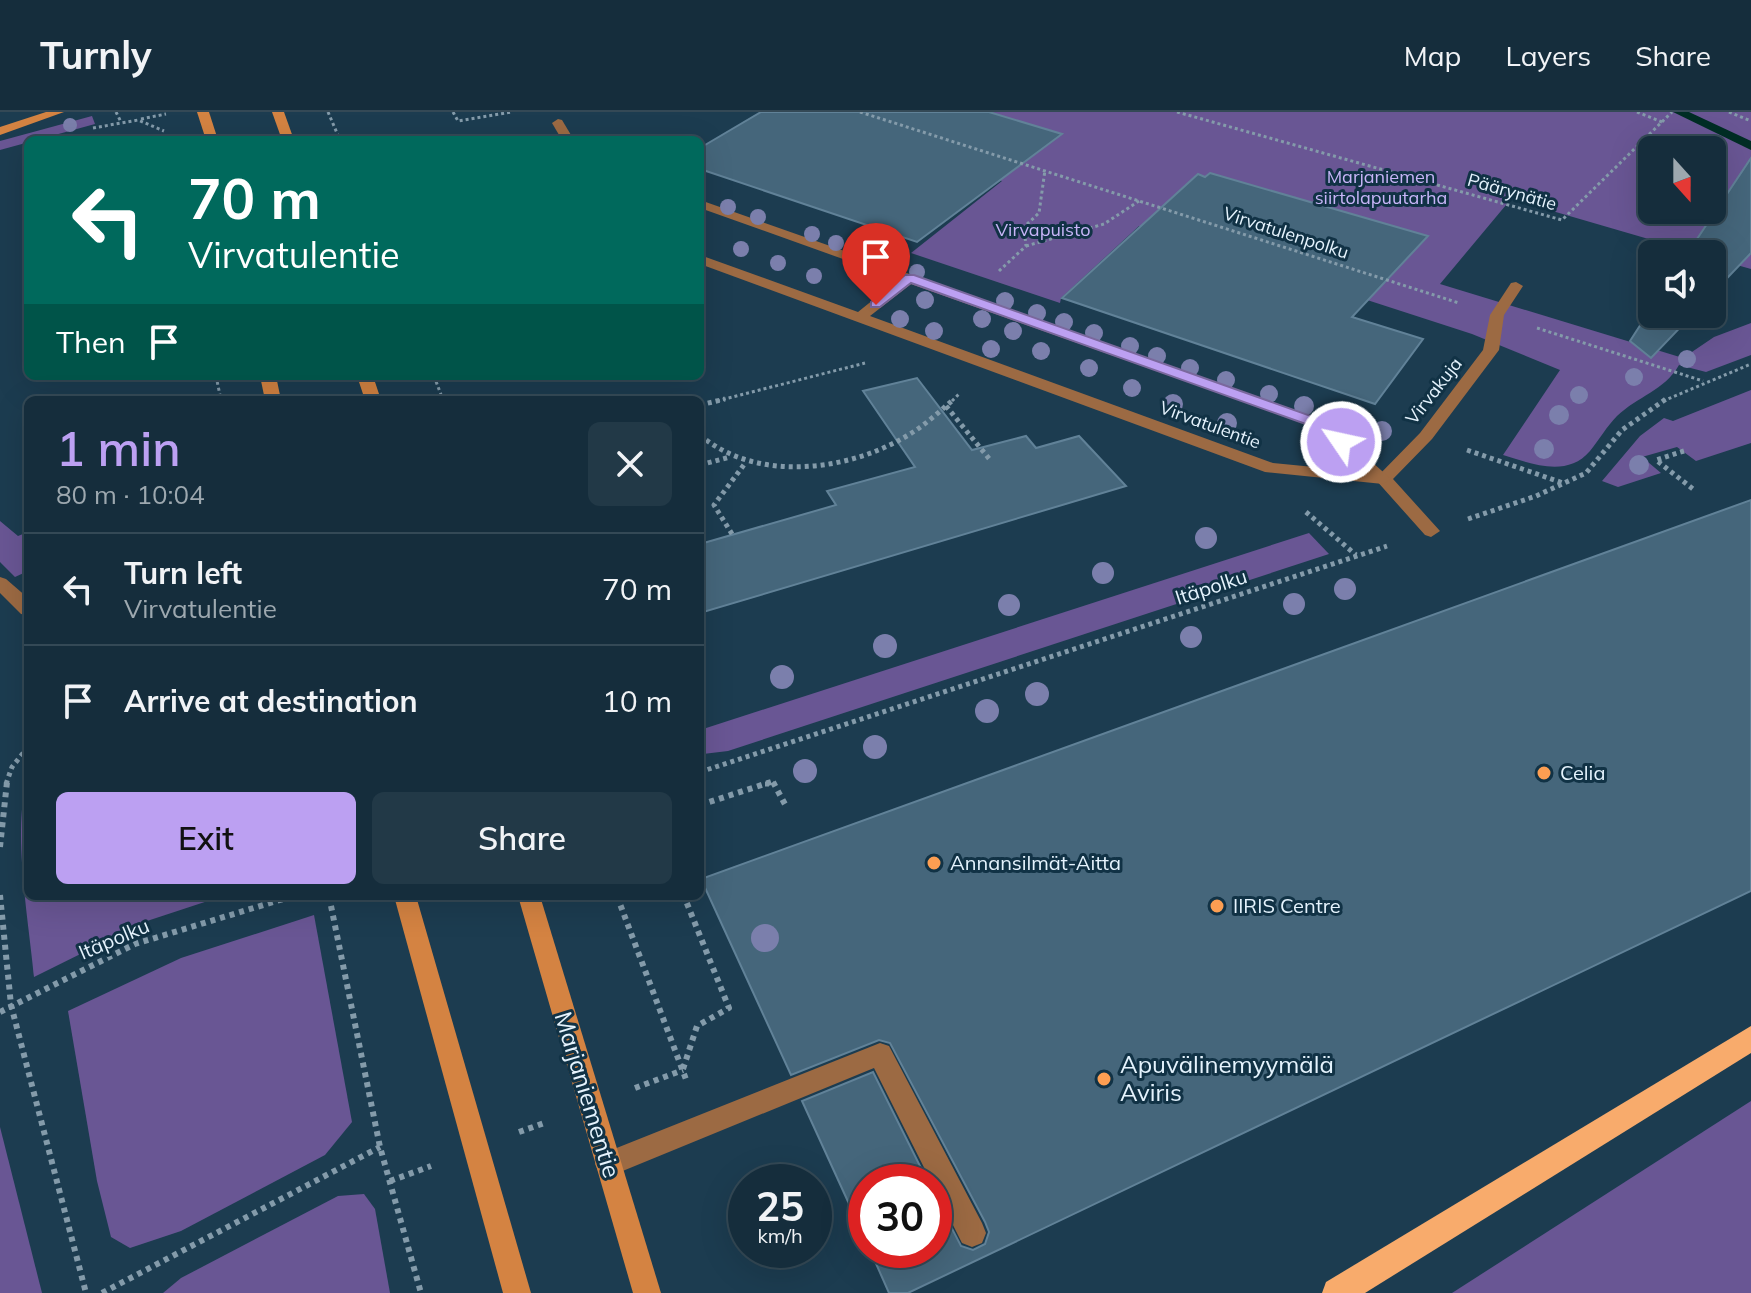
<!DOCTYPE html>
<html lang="en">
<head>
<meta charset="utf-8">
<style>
  :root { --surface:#152d3c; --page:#223947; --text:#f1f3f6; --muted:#9da8af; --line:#344956; --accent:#bca0f2 }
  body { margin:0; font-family:Mulish,sans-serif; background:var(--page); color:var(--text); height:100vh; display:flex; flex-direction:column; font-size:30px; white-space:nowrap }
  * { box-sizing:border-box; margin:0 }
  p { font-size:26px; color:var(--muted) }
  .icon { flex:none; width:44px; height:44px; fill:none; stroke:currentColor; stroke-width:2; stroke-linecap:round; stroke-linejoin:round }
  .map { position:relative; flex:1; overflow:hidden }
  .drawer { position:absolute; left:24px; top:284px; width:680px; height:504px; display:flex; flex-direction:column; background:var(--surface); border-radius:12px; box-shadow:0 8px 32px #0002,0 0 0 2px var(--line) }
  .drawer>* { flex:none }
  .banner { position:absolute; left:24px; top:24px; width:680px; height:244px; border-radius:12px; box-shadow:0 8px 32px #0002,0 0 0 2px var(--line); background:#00695c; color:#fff; overflow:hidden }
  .needle { width:52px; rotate:159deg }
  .controls { position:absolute; left:1638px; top:24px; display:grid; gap:16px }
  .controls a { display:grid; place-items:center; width:88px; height:88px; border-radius:12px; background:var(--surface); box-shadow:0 8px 32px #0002,0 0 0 2px var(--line); font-size:40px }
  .speed { position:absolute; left:728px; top:1052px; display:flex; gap:16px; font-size:40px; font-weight:700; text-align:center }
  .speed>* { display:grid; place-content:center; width:104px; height:104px; border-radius:50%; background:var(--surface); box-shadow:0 8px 32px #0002,0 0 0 2px var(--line); line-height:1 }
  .speed small { font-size:20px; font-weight:400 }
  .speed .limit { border:12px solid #d22; background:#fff; color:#111 }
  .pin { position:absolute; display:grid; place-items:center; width:68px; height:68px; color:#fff; margin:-82px -34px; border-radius:50% 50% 50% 0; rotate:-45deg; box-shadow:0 0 8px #0007 }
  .pin .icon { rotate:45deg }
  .me { position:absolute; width:88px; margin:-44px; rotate:304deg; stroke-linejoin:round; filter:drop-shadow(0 0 6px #0008) }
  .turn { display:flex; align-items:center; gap:28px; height:168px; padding:0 32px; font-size:36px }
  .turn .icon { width:104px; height:104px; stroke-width:2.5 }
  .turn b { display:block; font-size:56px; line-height:68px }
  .then { display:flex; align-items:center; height:76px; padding:0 32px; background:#0003; gap:16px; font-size:30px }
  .round { display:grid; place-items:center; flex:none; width:84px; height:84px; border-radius:12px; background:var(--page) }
  .overview { display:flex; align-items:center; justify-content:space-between; height:136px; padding:0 32px }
  h1 { font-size:48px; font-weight:600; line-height:60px; color:var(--accent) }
  .action { display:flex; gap:16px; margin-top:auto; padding:16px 32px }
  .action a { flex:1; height:92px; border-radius:12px; background:var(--accent); color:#111; font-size:32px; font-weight:600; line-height:92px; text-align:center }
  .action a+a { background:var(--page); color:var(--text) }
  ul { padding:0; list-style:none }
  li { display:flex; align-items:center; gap:24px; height:112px; padding:0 32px; border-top:2px solid var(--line) }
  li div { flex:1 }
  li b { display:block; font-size:30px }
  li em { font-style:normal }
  header { display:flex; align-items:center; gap:48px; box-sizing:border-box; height:112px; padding:0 40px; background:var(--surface); border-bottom:2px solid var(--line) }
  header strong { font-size:38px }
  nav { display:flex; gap:44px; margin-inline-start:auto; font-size:28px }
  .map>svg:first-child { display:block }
  .green { fill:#695694; fill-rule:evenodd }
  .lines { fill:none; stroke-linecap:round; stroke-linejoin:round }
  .stream { fill:#002d25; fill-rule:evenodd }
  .building { fill:#45667b; stroke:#618298; stroke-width:2 }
  .path-far2 { stroke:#849baa; stroke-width:3; stroke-dasharray:3 3; stroke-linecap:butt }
  .path-far1 { stroke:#849baa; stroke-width:5; stroke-dasharray:4 4; stroke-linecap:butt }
  .path { stroke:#849baa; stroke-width:6; stroke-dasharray:5 5; stroke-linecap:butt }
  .service { fill:#9c6a43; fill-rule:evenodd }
  .minor { fill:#9c6a43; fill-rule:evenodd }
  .secondary { fill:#d48342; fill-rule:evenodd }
  .trunk { fill:#f8ab6c; fill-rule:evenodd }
  .tree { fill:#7b7fac }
  .route { fill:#bca0f2; stroke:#7a689d; stroke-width:2 }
  .poi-dot { fill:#fc9e52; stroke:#113245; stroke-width:3 }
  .labels { text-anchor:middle; stroke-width:6; stroke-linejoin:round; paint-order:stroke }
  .far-park-label { font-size:18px; fill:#c8b5f8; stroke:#113245 }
  .far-street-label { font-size:18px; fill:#e5f3fd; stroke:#113245 }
  .street-label { font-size:20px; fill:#e5f3fd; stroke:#113245 }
  .poi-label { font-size:20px; fill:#e5f3fd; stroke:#113245; text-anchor:start }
  .near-poi-label { font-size:24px; fill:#e5f3fd; stroke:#113245; text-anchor:start }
  .near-street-label { font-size:24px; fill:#e5f3fd; stroke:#113245 }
</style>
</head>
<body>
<header>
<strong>Turnly</strong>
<nav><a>Map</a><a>Layers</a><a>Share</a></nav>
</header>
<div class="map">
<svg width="1751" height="1181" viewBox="0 0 1751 1181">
  <rect width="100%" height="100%" fill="#1c3c50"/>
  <!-- green -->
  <g class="green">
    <path d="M790,0h961v157l-39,-11v-4h-12l-189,-55 -71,85 243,74 31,-21 37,-14v32l-45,17 -27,-7c-15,26 -41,31 -62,51 -10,10 -18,24 -27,35 -23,27 -58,13 -87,4l57,-85 -88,-36 -333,-108 -78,72 -1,5 -149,-50 91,-72zM1652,38h60v60h-60z"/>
    <polygon points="92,4 95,12 0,38 0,29"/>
    <polygon points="1751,278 1751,331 1696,349 1677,335 1642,345 1661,361 1618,375 1602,369 1640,324 1664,306 1673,309"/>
    <polygon points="0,409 18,424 28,420 28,459 15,465 0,450"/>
    <polygon points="1309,421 1329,442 728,639 703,642 700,618"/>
    <path d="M28,670v114h195l-76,25 -113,56c-4,-48 -23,-154 -6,-195z"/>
    <polygon points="314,803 352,1010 325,1043 181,1119 130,1136 111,1125 97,1069 68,899 181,846"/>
    <polygon points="1751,989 1751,1181 1452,1181"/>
    <polygon points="0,1015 42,1181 0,1181"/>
    <polygon points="364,1082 375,1097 390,1181 163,1181 181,1166 338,1084"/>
  </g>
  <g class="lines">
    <!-- stream -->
    <polygon class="stream" points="1673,0 1689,0 1751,29 1751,38"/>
  </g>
  <!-- building -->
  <g class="building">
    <polygon points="761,0 989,0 1062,22 917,130 700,57 700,36"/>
    <polygon points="1751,46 1751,141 1712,182 1712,142 1687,142"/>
    <polygon points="1210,61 1428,124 1352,205 1423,227 1375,292 1062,186 1198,62 1205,65"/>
    <polygon points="1652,195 1652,202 1693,202 1651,246 1630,229"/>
    <polygon points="917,266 972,338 1026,324 1036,336 1079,324 1126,374 700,501 700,432 836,393 827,379 915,355 863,279"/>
    <polygon points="1751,388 1751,779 908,1181 889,1181 870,1138 934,1138 934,1082 961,1134 973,1138 985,1132 989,1120 985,1110 890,931 879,928 791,963 701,767"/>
    <polygon points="873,960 928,1070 866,1070 866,1129 802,989"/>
  </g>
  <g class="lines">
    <!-- path-far2 -->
    <g class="path-far2">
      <polyline points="116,0 121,10"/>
      <polyline points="328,0 340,28"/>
      <polyline points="453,0 458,9 512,0"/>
      <polyline points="860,0 1459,191"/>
      <polyline points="1177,0 1562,108 1672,0"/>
      <polyline points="1637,0 1662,10"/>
      <polyline points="1729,0 1751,9"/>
      <polyline points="141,7 166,2"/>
      <polyline points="93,16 138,8 164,19"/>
      <polyline points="1026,134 1104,112 1139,89"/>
      <polyline points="999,159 1026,134 1024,115 1039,101 1045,58"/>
      <polyline points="1537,216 1703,269"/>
      <polyline points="216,264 221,288"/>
      <polyline points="434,264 443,288"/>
      <polyline points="717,289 865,251"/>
      <polyline points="952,289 959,282"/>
      <polyline points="1663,289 1751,252"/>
    </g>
    <!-- path-far1 -->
    <g class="path-far1">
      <polyline points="700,293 725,287"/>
      <polyline points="946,294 991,349"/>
      <path d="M700,323c55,47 145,37 205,2 18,-10 34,-25 49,-38"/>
      <polyline points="1467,338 1563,371"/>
      <polyline points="1684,339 1656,348 1693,377"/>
      <polyline points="700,353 730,345"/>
      <polyline points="1306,400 1356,443"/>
      <polyline points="1468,407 1536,384 1586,361 1622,318 1666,287"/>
      <polyline points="732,422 714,393 746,350"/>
      <polyline points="700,660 1387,434"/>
      <polyline points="6,672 12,655 28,635"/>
      <polyline points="765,672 774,672"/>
    </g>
    <!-- path -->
    <g class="path">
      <polyline points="773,670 787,696"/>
      <polyline points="700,693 771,670"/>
      <polyline points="0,735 7,670"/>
      <polyline points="0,783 11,893 86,1181"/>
      <polyline points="329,784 380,1035 421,1181"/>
      <polyline points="617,784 687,970"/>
      <polyline points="0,900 135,832 293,784"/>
      <polyline points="683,957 697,914 729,896 684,784"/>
      <polyline points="635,976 683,958"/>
      <polyline points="519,1020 547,1010"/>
      <polyline points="390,1069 431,1054"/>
      <polyline points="102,1181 380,1035"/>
    </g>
    <!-- service -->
    <g class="service">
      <polygon points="558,7 562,8 574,28 562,28 552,11"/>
      <polygon points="1516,170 1523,174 1504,203 1499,238 1432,327 1393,367 1440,419 1431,425 1425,423 1375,367 1420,321 1483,238 1490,203 1511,171"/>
      <polygon points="880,931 889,934 982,1111 986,1121 982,1131 972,1135 962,1131 874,956 608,1065 599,1061 595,1052 599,1043"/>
    </g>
    <!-- minor -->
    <g class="minor">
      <path d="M700,88l626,221 65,58 -8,5 -118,-12 -565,-208v-9l158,57 41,-33 -199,-71zM911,172l403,143 51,45 -92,-9 -403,-147z"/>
      <polygon points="0,465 6,467 28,486 28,503 21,502 0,481"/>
    </g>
    <!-- secondary -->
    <g class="secondary">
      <polygon points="46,0 64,0 0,23 0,15"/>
      <polygon points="197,0 209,0 218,28 206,28"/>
      <polygon points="272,0 284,0 294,28 282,28"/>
      <polygon points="260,264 276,264 281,288 265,288"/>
      <polygon points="357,264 373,264 381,288 365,288"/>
      <polygon points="394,784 416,784 531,1181 503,1181"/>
      <polygon points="518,784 540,784 661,1181 633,1181"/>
    </g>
    <!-- trunk -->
    <polygon class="trunk" points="1751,914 1751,941 1365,1181 1322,1181 1326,1170"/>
  </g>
  <!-- trees -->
  <g class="tree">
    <circle cx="70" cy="13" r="7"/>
    <circle cx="728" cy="95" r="8"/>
    <circle cx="758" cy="105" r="8"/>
    <circle cx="812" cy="122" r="8"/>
    <circle cx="836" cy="131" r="8"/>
    <circle cx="741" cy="137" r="8"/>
    <circle cx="883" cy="149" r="8"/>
    <circle cx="778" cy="151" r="8"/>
    <circle cx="917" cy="160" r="8"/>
    <circle cx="814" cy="164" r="8"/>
    <circle cx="925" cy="188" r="9"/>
    <circle cx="1005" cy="189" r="9"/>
    <circle cx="1037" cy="201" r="9"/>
    <circle cx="900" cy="207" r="9"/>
    <circle cx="982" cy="207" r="9"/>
    <circle cx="1064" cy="210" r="9"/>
    <circle cx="934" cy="219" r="9"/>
    <circle cx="1013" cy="219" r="9"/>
    <circle cx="1094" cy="221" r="9"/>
    <circle cx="1130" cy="234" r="9"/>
    <circle cx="991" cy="237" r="9"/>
    <circle cx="1041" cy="239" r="9"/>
    <circle cx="1157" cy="244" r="9"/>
    <circle cx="1687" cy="247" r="9"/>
    <circle cx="1089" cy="256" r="9"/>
    <circle cx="1190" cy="256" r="9"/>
    <circle cx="1634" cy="265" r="9"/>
    <circle cx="1226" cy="268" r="9"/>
    <circle cx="1132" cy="276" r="9"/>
    <circle cx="1269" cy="282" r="9"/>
    <circle cx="1579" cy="283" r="9"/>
    <circle cx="1173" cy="292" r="10"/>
    <circle cx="1304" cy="294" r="10"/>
    <circle cx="1559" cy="303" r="10"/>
    <circle cx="1344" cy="308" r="10"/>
    <circle cx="1227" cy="311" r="10"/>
    <circle cx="1382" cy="319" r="10"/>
    <circle cx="1544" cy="337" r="10"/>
    <circle cx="1639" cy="353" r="10"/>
    <circle cx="1206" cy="426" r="11"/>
    <circle cx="1103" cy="461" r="11"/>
    <circle cx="1345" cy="477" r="11"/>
    <circle cx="1294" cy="492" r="11"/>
    <circle cx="1009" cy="493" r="11"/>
    <circle cx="1191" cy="525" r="11"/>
    <circle cx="885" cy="534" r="12"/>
    <circle cx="782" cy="565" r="12"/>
    <circle cx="1037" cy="582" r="12"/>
    <circle cx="987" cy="599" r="12"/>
    <circle cx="875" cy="635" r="12"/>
    <circle cx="805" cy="659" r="12"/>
    <circle cx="765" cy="826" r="14"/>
  </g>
  <!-- route -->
  <polygon class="route" points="905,163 914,163 1325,309 1348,330 1335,333 1314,315 911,171 880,195 871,195 871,190"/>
  <!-- markers -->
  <g class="poi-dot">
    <circle cx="1544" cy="661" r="8"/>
    <circle cx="934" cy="751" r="8"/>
    <circle cx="1217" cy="794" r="8"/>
    <circle cx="1104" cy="967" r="8"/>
  </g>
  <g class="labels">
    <!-- far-park labels -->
    <g class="far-park-label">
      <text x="1381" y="71">Marjaniemen<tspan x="1381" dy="21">siirtolapuutarha</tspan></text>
      <text x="1043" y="124">Virvapuisto</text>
    </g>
    <!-- far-street labels -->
    <g class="far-street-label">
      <text transform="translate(1512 80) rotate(16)" y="6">Päärynätie</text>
      <text transform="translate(1286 121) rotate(18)" y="6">Virvatulenpolku</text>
      <text transform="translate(1434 279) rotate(-52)" y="6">Virvakuja</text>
      <text transform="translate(1210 313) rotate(20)" y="6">Virvatulentie</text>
    </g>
    <!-- street labels -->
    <g class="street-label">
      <text transform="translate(1211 475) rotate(-18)" y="7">Itäpolku</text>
      <text transform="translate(114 827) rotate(-23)" y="7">Itäpolku</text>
    </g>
    <!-- poi labels -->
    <g class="poi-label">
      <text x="1560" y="668">Celia</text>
      <text x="950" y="758">Annansilmät-Aitta</text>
      <text x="1233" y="801">IIRIS Centre</text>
    </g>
    <!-- near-poi labels -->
    <g class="near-poi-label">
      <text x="1120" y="961">Apuvälinemyymälä<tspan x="1120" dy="28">Aviris</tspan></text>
    </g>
    <!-- near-street labels -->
    <g class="near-street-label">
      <text transform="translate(587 983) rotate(73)" y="8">Marjaniementie</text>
    </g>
  </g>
</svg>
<div class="controls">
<a><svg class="needle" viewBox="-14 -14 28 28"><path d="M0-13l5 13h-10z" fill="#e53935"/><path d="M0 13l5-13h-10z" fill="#9da8af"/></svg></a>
<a><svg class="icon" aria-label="sound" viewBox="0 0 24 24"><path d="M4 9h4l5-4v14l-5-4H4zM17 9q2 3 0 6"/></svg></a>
</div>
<div class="speed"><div>25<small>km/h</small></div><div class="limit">30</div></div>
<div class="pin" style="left:876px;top:193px;background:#d93025"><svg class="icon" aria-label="arrive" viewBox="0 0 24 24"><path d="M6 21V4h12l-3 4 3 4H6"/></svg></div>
<svg class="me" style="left:1341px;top:330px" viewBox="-20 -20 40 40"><circle r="17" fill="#bca0f2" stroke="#fff" stroke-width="3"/><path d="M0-11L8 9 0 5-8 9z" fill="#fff"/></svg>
<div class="banner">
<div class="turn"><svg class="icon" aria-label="left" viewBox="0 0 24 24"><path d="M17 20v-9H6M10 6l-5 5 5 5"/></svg><div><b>70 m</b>Virvatulentie</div></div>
<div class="then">Then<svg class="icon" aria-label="arrive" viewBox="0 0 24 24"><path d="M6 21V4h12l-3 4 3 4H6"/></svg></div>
</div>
<section class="drawer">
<div class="overview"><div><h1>1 min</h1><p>80 m · 10:04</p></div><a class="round"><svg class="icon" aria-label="close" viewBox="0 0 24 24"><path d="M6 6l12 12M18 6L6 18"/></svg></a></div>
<ul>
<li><svg class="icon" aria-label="left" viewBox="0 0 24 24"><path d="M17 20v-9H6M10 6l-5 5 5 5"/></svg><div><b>Turn left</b><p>Virvatulentie</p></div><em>70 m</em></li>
<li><svg class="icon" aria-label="arrive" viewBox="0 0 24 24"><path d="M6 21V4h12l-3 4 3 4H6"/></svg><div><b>Arrive at destination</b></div><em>10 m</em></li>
</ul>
<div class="action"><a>Exit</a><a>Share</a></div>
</section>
</div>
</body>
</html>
